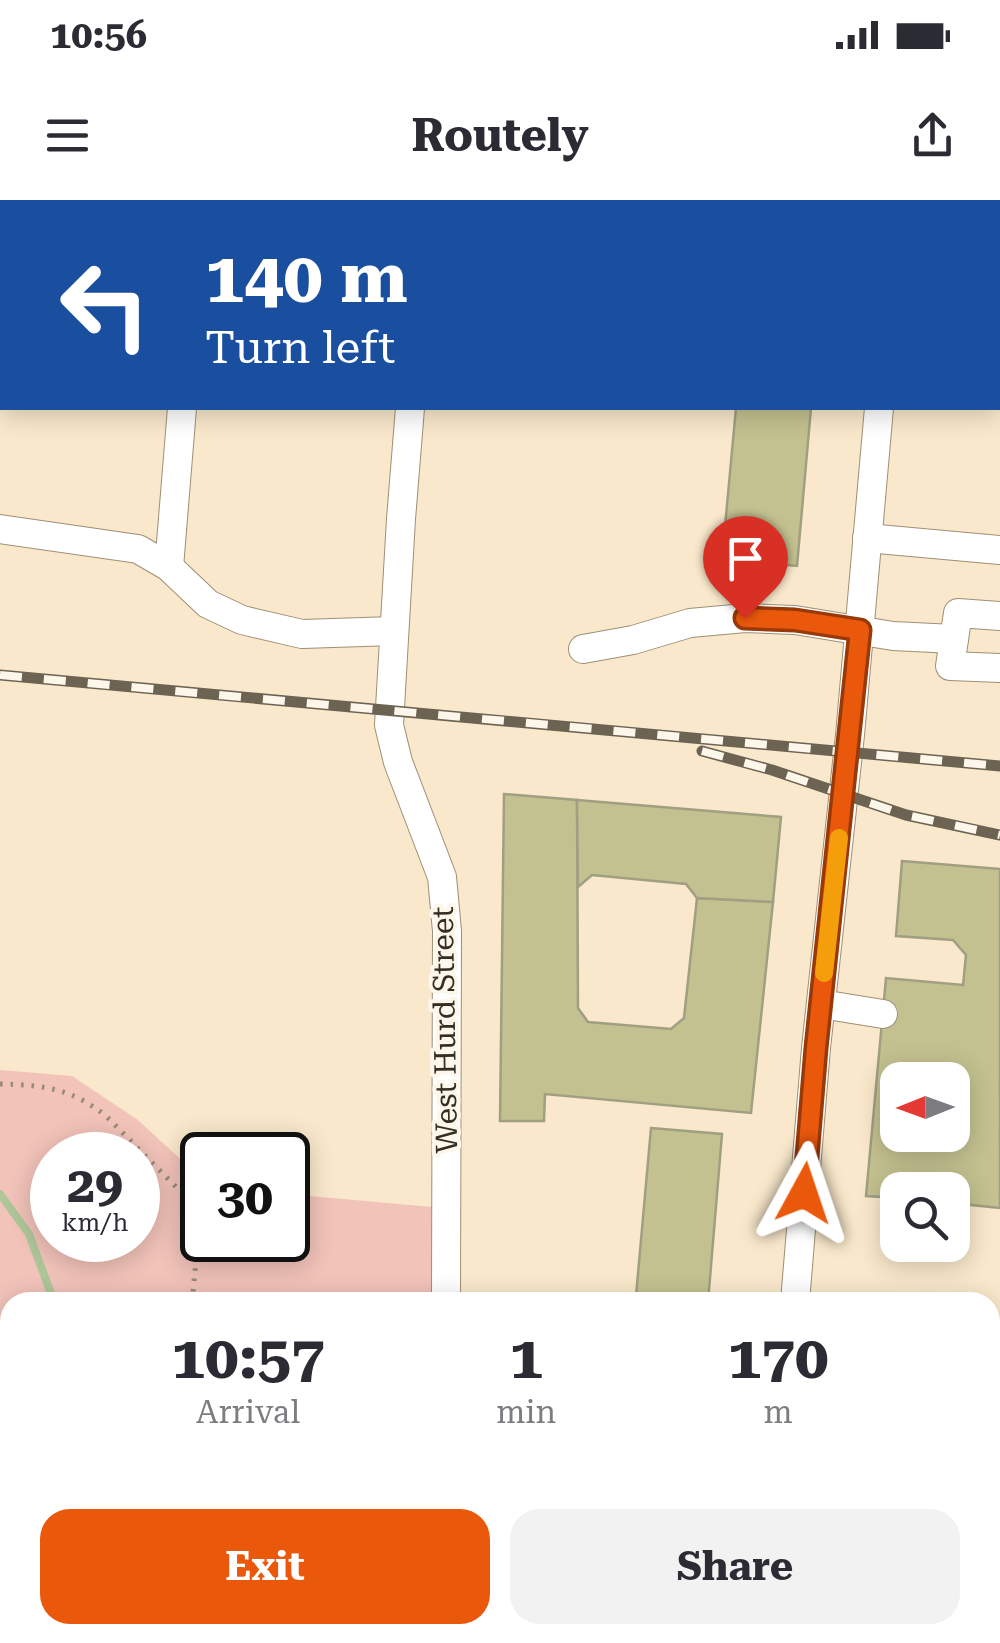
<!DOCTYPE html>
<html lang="en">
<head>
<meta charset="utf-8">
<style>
  :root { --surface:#fff; --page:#f2f2f3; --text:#2b2b33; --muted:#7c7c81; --accent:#ea580c }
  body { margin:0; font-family:"Roboto Serif",serif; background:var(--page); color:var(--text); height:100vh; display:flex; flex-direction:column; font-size:38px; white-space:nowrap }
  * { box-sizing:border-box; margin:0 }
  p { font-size:32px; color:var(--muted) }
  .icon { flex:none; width:55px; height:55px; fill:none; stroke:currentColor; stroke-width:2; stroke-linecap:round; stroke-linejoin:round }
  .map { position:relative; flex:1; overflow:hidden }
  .details { position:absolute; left:0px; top:1092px; width:1000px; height:352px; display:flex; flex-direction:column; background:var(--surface); border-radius:30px 30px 0 0; box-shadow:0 5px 25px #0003 }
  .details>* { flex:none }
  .guide { position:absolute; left:0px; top:0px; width:1000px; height:210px; box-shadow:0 5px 25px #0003; background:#1a4fa0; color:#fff; overflow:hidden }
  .needle { width:65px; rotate:269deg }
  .fabs { position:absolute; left:880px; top:862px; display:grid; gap:20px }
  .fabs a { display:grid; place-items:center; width:90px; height:90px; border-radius:20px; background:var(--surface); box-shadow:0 5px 25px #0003; font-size:50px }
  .speed { position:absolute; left:30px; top:932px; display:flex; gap:20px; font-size:50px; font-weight:700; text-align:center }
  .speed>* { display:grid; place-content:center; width:130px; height:130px; border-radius:50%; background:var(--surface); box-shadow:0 5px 25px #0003; line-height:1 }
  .speed small { font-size:25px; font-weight:400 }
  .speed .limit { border:5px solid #111; border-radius:15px; background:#fff; color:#111 }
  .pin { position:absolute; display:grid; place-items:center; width:85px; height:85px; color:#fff; margin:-102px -42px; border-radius:50% 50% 50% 0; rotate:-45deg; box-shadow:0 0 10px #0007 }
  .pin .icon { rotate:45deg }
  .me { position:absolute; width:110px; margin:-55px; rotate:5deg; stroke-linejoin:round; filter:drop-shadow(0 0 8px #0008) }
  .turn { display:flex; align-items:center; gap:35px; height:210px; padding:0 40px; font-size:45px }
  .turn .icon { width:130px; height:130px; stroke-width:2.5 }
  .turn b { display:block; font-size:70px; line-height:85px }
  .eta { display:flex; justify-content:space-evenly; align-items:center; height:170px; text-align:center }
  .eta b { font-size:60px; font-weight:700; line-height:70px }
  .primary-button { display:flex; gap:20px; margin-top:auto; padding:20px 40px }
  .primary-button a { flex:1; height:115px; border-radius:30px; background:var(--accent); color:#fff; font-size:40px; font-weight:700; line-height:115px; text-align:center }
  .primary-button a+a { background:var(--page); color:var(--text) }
  .status { display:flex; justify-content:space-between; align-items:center; height:70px; padding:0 50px; background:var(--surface); direction:ltr }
  .status svg { height:28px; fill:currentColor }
  header { display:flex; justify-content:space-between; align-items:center; height:130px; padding:0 40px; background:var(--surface); font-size:45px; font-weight:700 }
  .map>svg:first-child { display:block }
  .green { fill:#f2c3b9; fill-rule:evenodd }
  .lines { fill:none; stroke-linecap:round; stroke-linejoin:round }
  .stream { stroke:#afc699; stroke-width:8 }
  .building { fill:#c4c190; stroke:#a19f81; stroke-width:2.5; fill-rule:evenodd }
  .minor-casing { stroke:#9f8f74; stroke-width:30 }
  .path { stroke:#978b77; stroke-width:5; stroke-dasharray:2.5 8; stroke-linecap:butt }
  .minor { stroke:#fff; stroke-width:28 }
  .rail-casing { stroke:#6c6353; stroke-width:11 }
  .rail { stroke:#fdf6eb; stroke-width:8; stroke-dasharray:22; stroke-linecap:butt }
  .route-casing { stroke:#983908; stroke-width:25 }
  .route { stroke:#ea580c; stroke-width:18 }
  .slow { stroke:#f59e0b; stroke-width:18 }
  .labels { text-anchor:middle; stroke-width:8; stroke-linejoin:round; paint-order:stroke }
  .street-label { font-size:30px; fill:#332d22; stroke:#fdf6eb }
</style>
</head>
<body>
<div class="status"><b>10:56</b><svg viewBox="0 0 49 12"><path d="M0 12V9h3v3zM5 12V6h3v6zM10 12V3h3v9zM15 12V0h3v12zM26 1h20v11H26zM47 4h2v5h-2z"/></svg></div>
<header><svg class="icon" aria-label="menu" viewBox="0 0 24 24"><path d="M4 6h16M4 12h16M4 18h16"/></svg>Routely<svg class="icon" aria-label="share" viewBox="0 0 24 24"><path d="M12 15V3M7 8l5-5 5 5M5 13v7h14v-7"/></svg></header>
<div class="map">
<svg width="1000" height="1443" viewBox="0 0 1000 1443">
  <rect width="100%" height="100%" fill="#f9e8cb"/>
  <!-- green -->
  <path class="green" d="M0,870l72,6 66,44 64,59v61h86v-46l144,13 1,95h-423v333h113v8h-123zM52,955h86v85h-86z"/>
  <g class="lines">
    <!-- stream -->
    <g class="stream">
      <polyline points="0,994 29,1034 54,1102"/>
      <polyline points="0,1305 10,1298"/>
    </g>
  </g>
  <!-- building -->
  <g class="building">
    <polygon points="715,0 833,0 833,2 714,2"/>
    <polygon points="956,0 1000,0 1000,69 998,69 998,2 956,2"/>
    <polygon points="736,208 811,208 797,366 722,359"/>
    <polygon points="504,594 577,600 578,808 588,822 671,829 684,818 697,698 773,702 751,913 545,894 544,921 500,921"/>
    <polygon points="577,600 781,617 773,702 697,698 686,684 592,675 578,687"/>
    <path d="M902,661l98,8v339l-48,-5v-13h-54v8l-32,-2 20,-218 77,7 3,-30 -13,-15 -57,-4zM898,880h54v55h-54z"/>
    <polygon points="651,928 722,934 708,1102 636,1096"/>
    <polygon points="990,1171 1000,1172 1000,1219 990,1218"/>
    <rect x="354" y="1435" width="28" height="8"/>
    <rect x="513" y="1435" width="58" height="8"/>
    <polygon points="641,1435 685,1435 684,1443 641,1443"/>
    <polygon points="847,1435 930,1435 929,1443 846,1443"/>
  </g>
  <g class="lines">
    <defs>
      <g id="minor">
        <polyline points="185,0 211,2"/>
        <polyline points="427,2 427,0"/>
        <polyline points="579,2 580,0"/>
        <polyline points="642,2 642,0"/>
        <polyline points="897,2 897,0"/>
        <polyline points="998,74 1000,74"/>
        <polyline points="410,208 401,319 389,525 398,562 442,677 447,731 446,1102"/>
        <polyline points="0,329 138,349 169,367 208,404 242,420 302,434 394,431"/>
        <polyline points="867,338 1000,350"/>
        <polyline points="169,367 182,208"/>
        <polyline points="1000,416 958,413 950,466 1000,468"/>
        <polyline points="583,449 633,440 690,423 745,418 795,420 893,436 954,439"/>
        <polyline points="821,804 883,814"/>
        <polyline points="795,1102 816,848 850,535 879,208"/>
        <polyline points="990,1263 1000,1264"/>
        <polyline points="445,1443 445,1435"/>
        <polyline points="766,1443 767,1435"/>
        <polyline points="999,1443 1000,1429"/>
      </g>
    </defs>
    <!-- minor casing -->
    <use href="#minor" class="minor-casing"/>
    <!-- path -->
    <g class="path">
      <path d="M0,884c43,1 71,4 106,32l83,84 10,22 -1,19 28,-1"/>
      <polyline points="192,1102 198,1041"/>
      <polyline points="106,1435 106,1443"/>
    </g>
    <!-- minor -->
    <use href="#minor" class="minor"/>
    <defs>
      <g id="rail">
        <polyline points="0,475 1000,566"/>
        <polyline points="702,551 772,570 906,615 1000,635"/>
      </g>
    </defs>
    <!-- rail casing -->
    <use href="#rail" class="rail-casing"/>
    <!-- rail -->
    <use href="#rail" class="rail"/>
  </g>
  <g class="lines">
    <defs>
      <polyline id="route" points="745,418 795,420 860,430 816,848 804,993"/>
    </defs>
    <!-- route casing -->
    <use href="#route" class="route-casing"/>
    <!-- route -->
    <use href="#route" class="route"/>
    <!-- slow -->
    <polyline class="slow" points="824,773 839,638"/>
  </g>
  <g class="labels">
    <!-- street labels -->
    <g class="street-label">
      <text transform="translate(445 830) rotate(-91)" y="10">West Hurd Street</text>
    </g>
  </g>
</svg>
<div class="fabs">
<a><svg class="needle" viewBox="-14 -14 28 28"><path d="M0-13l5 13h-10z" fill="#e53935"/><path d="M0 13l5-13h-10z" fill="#7c7c81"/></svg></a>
<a><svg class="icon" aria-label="search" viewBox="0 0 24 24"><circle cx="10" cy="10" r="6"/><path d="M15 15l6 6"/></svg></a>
</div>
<div class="speed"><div>29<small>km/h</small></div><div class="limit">30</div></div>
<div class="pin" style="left:745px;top:418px;background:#d93025"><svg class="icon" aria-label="arrive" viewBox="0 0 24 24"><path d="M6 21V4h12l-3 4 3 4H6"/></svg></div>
<svg class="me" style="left:804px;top:993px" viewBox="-20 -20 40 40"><path d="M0-17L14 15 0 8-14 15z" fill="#ea580c" stroke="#fff" stroke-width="4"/></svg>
<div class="guide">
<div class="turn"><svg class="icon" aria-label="left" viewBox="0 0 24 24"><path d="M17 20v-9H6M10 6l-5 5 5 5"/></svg><div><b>140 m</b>Turn left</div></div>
</div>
<section class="details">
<div class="eta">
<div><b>10:57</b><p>Arrival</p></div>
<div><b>1</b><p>min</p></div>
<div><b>170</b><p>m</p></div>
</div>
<div class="primary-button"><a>Exit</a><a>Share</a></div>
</section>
</div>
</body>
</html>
